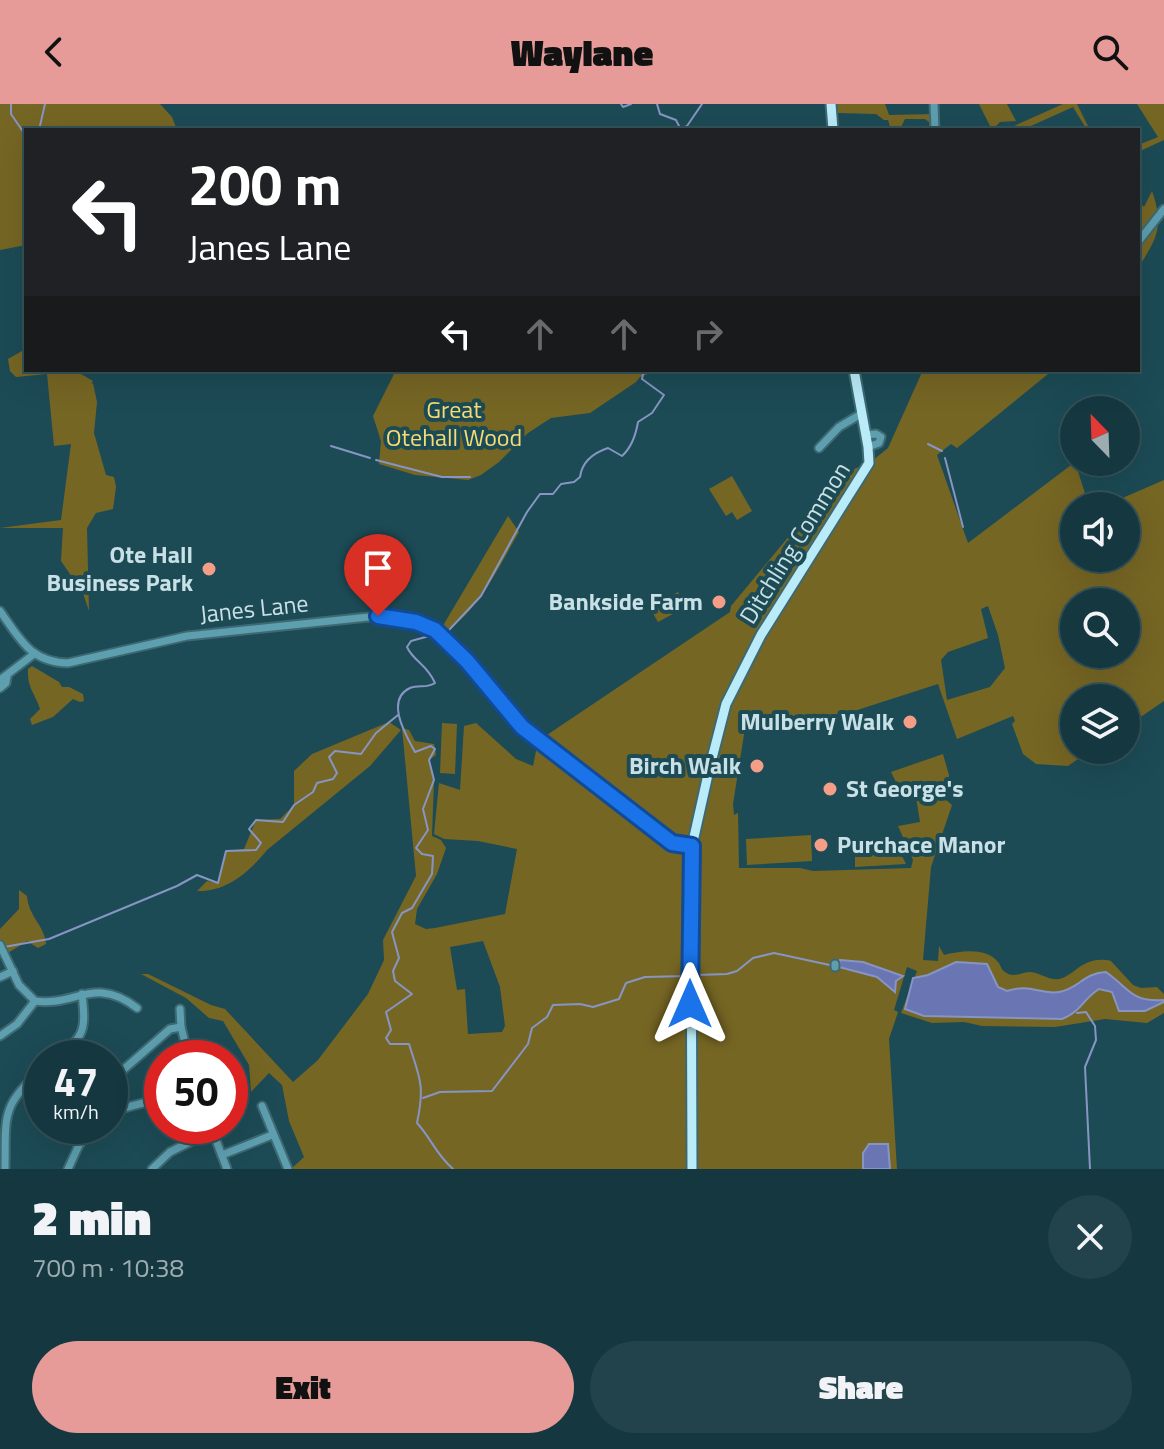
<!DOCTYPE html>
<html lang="en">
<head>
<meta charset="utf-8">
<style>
  :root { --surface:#153840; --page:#22434b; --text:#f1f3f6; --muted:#9dacb1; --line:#345259; --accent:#e69b98 }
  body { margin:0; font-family:"Titillium Web",sans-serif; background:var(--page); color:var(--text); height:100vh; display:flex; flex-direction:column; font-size:30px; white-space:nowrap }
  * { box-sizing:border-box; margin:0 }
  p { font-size:26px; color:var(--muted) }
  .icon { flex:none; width:44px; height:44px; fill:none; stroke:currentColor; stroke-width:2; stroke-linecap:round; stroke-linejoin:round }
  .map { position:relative; height:1065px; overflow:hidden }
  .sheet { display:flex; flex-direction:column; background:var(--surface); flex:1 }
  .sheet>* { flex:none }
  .banner { position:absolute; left:24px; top:24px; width:1116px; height:244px; border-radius:0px; box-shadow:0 8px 32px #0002,0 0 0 2px var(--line); background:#202124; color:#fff; overflow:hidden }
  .needle { width:52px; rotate:337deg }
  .fabs { position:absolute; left:1060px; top:292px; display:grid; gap:16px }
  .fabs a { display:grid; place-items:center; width:80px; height:80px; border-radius:50%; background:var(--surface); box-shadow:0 8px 32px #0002,0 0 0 2px var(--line); font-size:40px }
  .speed { position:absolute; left:24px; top:936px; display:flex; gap:16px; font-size:40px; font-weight:700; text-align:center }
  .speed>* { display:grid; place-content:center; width:104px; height:104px; border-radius:50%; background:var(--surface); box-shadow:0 8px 32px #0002,0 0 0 2px var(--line); line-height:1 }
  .speed small { font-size:20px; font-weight:400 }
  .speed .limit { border:12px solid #d22; background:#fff; color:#111 }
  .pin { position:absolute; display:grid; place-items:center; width:68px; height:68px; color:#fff; margin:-82px -34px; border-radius:50% 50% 50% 0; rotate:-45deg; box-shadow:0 0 8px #0007 }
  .pin .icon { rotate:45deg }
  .me { position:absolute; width:88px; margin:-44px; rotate:0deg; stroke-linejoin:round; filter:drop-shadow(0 0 6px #0008) }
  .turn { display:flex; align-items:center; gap:28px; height:168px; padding:0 32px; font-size:36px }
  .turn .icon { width:104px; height:104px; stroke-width:2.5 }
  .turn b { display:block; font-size:56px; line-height:68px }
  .lanes { display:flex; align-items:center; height:76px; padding:0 32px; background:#0003; justify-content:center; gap:40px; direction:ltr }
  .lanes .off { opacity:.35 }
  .round { display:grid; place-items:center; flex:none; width:84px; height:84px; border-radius:42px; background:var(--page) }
  .headline { display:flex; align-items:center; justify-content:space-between; height:136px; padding:0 32px }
  h1 { font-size:48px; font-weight:800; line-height:60px }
  .action { display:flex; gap:16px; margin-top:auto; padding:16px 32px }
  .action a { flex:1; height:92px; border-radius:48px; background:var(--accent); color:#111; font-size:32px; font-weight:800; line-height:92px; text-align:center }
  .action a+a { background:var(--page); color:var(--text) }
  header { display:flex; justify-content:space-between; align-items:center; height:104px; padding:0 32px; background:var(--accent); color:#111; font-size:36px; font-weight:800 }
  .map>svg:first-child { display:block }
  .green { fill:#766624; fill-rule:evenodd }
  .water { fill:#6a75b4; stroke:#8695c3; stroke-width:2 }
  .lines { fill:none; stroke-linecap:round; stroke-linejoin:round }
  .stream { stroke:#8695c3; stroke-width:2 }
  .minor-casing { stroke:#3e6972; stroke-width:11 }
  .major-casing { stroke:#3e6972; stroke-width:13 }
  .minor { stroke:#5d9eaf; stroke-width:7 }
  .major { stroke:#baebf8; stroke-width:9 }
  .route-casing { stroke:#114b97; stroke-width:20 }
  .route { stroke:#1a73e8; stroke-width:14 }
  .poi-dot { fill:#f49e88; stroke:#1c4b55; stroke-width:3 }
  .labels { text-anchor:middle; stroke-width:8; stroke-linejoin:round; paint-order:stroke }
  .park-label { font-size:24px; fill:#f7dc74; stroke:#1c4b55 }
  .street-label { font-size:24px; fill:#c8e0e6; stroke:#1c4b55 }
  .poi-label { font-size:24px; font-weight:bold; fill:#c8e0e6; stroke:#1c4b55; text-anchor:end }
</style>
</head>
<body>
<header><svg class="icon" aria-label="back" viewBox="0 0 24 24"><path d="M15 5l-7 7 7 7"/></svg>Waylane<svg class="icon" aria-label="search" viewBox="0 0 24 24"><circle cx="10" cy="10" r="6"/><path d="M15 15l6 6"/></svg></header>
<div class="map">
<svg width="1164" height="1065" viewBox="0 0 1164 1065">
  <rect width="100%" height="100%" fill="#1c4b55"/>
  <!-- green -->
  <g class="green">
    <polygon points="0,0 160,0 172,13 177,26 26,26 26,141 0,146"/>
    <polygon points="837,0 885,0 889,11 935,10 935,26 929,26 929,18 925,15 905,15 901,23 902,26 891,26 888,16 884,16 876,10 838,9"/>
    <polygon points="979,0 1007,0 1016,17 1000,18 992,26"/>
    <polygon points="1063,0 1077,0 1090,26 1087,26 1073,3 1022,26 1005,26"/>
    <polygon points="1137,0 1164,0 1164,36 1138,48 1138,41 1158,33"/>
    <path d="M1152,87c12,35 6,46 -14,77v-31l4,-9 -4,-4v-23l6,6z"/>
    <polygon points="22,247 26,247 26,266 74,266 93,277 91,280 93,279 97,298 94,329 106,371 114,373 116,383 113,405 96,409 87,424 89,507 83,489 61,457 63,424 0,424 61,416 71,340 54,342 47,270 16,273 10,267 8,255"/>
    <polygon points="396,266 658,266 640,273 636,278 590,309 551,314 528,329 499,358 481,371 468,376 415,371 379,360 381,337 373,312"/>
    <path d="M923,266h130l-96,78 -6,-4 -14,11 31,88 107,-81 14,44h-15v52h52v-52h-22l60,-26v221l-38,26v-29h-52v52h17l-23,16 -32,-2 -13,-10 -11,-30 3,-3 -2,-5 -56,23 -19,-55 -93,30 -99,8 -13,82 1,11 4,-2 1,55h61l13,3 98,-3 2,-8 -15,-34 22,-4 -4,-25 -19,1 -1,-16 -5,-10 52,-18 6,21 -3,25 6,5 -21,62 -8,93 15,1 1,-15 5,9c16,-4 42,-8 54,7 3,3 3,8 7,10 7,6 16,1 24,0 9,0 16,6 25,7 18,3 26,-25 57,-18l22,24 8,3 16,-1 7,7v19l-17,10 -42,-4 -50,8 -73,-1 -18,-4 -32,1 -31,-10 16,-42 -10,-4 -13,43 4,2 -9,27 8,130h-606l13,-12 -15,-36 -7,-36 -13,-12 -18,19 -2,-27 -26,-44 -14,-3 -23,-20 -45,-24h7l63,31 14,4 68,73 25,-22 50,-66 16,-34 -1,-20 33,-64 -14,-148 7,2 6,11 19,3 2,11 -7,5 5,20 -2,56 9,4 5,8 -9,26 -20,35 -2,15 11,5 9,-1 70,-14 12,-65 -39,-8 -34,-2 -10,-5 5,-51 21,7 4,-64 12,-3 40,36 17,7 5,-25 192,-129 1,-6 108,-130 33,-15 16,-13zM1074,498h52v52h-52zM988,502l10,29 7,33 -15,19 -43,13 -6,-40 7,-8 40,-14 -7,-29zM483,837l17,46 5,39 -3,6 -34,2 -3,-45 -8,1 -7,-43z"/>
    <polygon points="732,372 752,407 737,416 732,408 726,412 709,385"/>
    <path d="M508,412l11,16c-20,33 -43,87 -81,102z"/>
    <polygon points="678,488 686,503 658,518 650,504"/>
    <path d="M32,562l27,16 3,5h7l14,7 1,7 -4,1 -7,-3 -20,18 -21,8 -2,-6 10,-10c-5,-16 -13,-21 -12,-40z"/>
    <path d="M389,618l12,8 -31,36 -103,84c-18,22 -40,42 -70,41l10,-10 11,2 8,-32 18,-2 12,-29 24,-1 14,-14v-34l18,-17z"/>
    <polygon points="442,619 457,620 455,670 440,669"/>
    <polygon points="811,731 812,757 747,761 746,735"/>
    <polygon points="884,733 885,739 895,738 906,760 855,763 855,735"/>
    <path d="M19,786l8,6c2,22 17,28 19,48l-8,4 -11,-7 -19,12 -8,-13v-11l19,-20z"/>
  </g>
  <!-- water -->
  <g class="water">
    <polygon points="840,856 863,858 903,872 896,877 895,888 877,873 839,863"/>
    <path d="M956,858l31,2 11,23 9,4c24,-8 32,4 52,1 20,-3 24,-19 47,-20 24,17 25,30 57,28l1,2 -19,9h-26l-7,-19 -13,-3c-16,10 -17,22 -37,30l-138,-3 -19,-7 8,-31 15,-3z"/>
    <polygon points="869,1040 888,1040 890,1065 863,1065 863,1049"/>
  </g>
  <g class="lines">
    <!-- stream -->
    <g class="stream">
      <polyline points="11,0 11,10 26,32"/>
      <polyline points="621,0 623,3 631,0"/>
      <polyline points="657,0 660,10 676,16 680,24"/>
      <polyline points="39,26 45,0"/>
      <polyline points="679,26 687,22 702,0"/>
      <polyline points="928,340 942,347"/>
      <polyline points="331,342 370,354"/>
      <polyline points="945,354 963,423"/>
      <polyline points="376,356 442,373 470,373"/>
      <path d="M443,527l6,-1 32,-34 46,-84 13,-18h13l8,-10 13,-2 6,-5c2,-15 13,-24 28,-29l14,8c10,-9 14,-22 16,-34l14,-9 12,-18 -22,-16 1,-5 6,-4"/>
      <path d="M433,531l-22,6 -4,6c6,14 20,17 28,36 -9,6 -16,1 -25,5 -26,12 -3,49 5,64l16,-6 4,3 -6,11 5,20 -11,29 5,21 -12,18 6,6 11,2 -1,18 -20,34 -10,5 -10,19 7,26 -6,13 2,10 17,13 -26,18 5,18 -5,8 4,6h19c11,35 16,41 8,79 14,15 18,30 36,46"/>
      <polyline points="4,843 49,835 177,782 197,771 218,779 226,747 256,746 261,739 249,725 256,716 283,718 294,701 313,688 317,679 333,675 337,669 329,653 335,647 361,650 376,629 398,611"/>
      <polyline points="696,871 727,870 737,867 753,854 774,849 839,863"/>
      <polyline points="1077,909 1086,908 1095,922 1096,936 1085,963 1090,1065"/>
      <polyline points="423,994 440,988 492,987 528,940 532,924 547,913 553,901 580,900 593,903 619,895 626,879 645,873 686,872"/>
    </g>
    <defs>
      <g id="minor">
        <polyline points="934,0 935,26"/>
        <polyline points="1138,138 1164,105"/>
        <polyline points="866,331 876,330 881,333 879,339 868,343"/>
        <polyline points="819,344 839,323 861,310"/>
        <path d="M0,507c20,28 30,51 68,52l119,-27 191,-20 27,4 27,8 17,14 73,85 17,15 133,101 20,3"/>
        <polyline points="0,576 34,550"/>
        <polyline points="0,584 6,579 7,573"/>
        <path d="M0,841l19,40 16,16c40,6 59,-26 102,7"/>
        <polyline points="835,863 835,860"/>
        <polyline points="0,873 13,867"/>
        <polyline points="180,905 181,923 189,954"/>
        <polyline points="0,932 17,920 35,897"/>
        <path d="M57,954c28,-22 29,-28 25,-64"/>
        <polyline points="262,1002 288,1065"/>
        <polyline points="230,1003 241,998"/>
        <polyline points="124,1004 118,979 123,966 170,925 181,923"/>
        <polyline points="110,1012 124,1004 162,994"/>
        <polyline points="222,1051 272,1031"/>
        <path d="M5,1065c1,-51 -5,-64 37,-99"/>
        <polyline points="68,1065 79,1041 95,1022"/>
        <polyline points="152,1065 170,1048 198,1034 206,1025 214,1031 227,1065"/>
      </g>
      <g id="major">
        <polyline points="831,0 833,26"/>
        <polyline points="692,1065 691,764 692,742 709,666 726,600 761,531 869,359 868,343 854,266"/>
      </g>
    </defs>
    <!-- minor casing -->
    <use href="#minor" class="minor-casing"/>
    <!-- major casing -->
    <use href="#major" class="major-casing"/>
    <!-- minor -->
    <use href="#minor" class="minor"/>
    <!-- major -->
    <use href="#major" class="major"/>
  </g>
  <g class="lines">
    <defs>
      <polyline id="route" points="378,512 416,518 435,526 467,557 522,623 672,739 692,742 690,900"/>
    </defs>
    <!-- route casing -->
    <use href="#route" class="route-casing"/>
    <!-- route -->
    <use href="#route" class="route"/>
  </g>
  <!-- markers -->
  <g class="poi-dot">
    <circle cx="209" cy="465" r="8"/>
    <circle cx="719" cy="498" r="8"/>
    <circle cx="910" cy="618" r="8"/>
    <circle cx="757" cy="662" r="8"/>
    <circle cx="830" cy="685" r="8"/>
    <circle cx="821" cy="741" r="8"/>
  </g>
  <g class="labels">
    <!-- park labels -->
    <g class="park-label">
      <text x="454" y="314">Great<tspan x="454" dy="28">Otehall Wood</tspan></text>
    </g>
    <!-- street labels -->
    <g class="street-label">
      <text transform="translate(795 439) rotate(-58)" y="8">Ditchling Common</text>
      <text transform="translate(254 505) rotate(-6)" y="8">Janes Lane</text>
    </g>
    <!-- poi labels -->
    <g class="poi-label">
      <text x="193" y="459">Ote Hall<tspan x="193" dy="28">Business Park</tspan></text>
      <text x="703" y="506">Bankside Farm</text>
      <text x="894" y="626">Mulberry Walk</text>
      <text x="741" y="670">Birch Walk</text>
      <text x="846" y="693" text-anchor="start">St George's</text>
      <text x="837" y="749" text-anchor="start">Purchace Manor</text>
    </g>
  </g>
</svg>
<div class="fabs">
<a><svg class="needle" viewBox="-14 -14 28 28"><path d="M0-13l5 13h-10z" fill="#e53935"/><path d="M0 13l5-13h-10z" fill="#9dacb1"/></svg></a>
<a><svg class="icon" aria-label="sound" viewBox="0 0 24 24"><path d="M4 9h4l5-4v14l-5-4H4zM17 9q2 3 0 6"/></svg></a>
<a><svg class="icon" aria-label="search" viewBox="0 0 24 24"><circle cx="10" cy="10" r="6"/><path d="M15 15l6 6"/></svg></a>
<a><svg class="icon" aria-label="layers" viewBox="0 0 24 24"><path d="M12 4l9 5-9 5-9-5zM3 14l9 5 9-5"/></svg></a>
</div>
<div class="speed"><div>47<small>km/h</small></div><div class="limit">50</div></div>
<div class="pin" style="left:378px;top:512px;background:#d93025"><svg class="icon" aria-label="arrive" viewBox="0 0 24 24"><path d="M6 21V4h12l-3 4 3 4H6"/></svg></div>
<svg class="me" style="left:690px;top:900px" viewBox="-20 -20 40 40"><path d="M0-17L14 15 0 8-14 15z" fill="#1a73e8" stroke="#fff" stroke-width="4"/></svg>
<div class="banner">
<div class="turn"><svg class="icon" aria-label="left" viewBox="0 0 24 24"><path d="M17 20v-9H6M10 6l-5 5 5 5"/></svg><div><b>200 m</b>Janes Lane</div></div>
<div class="lanes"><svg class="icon" aria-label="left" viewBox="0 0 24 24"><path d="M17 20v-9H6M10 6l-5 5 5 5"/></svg><svg class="icon off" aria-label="ahead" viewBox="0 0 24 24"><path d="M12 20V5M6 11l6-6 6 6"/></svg><svg class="icon off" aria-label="ahead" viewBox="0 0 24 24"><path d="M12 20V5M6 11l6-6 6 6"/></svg><svg class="icon off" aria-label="right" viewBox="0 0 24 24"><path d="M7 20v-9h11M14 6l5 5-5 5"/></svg></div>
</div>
</div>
<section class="sheet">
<div class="headline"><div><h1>2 min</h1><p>700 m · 10:38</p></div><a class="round"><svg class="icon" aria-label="close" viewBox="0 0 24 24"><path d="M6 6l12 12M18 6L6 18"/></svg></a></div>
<div class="action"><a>Exit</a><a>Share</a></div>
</section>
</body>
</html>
